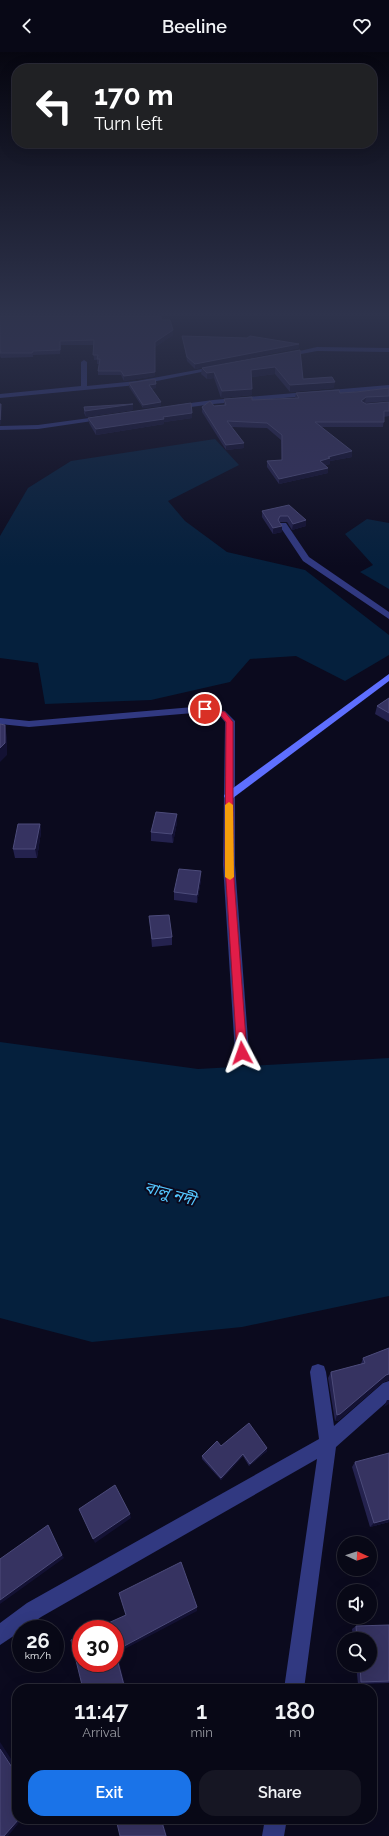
<!DOCTYPE html>
<html lang="en">
<head>
<meta charset="utf-8">
<style>
  :root { --surface:#080816; --page:#161623; --text:#f1f3f6; --muted:#989aa1; --line:#292935; --accent:#1a73e8 }
  body { margin:0; font-family:Raleway,"Noto Sans Bengali",sans-serif; background:var(--page); color:var(--text); height:100vh; display:flex; flex-direction:column; font-size:15px; white-space:nowrap }
  * { box-sizing:border-box; margin:0 }
  p { font-size:13px; color:var(--muted) }
  .icon { flex:none; width:22px; height:22px; fill:none; stroke:currentColor; stroke-width:2; stroke-linecap:round; stroke-linejoin:round }
  .map { position:relative; flex:1; overflow:hidden }
  .details { position:absolute; left:12px; top:1632px; width:365px; height:140px; display:flex; flex-direction:column; background:var(--surface); border-radius:16px; box-shadow:0 4px 16px #0002,0 0 0 1px var(--line) }
  .details>* { flex:none }
  .banner { position:absolute; left:12px; top:12px; width:365px; height:84px; border-radius:16px; box-shadow:0 4px 16px #0002,0 0 0 1px var(--line); background:#202124; color:#fff; overflow:hidden }
  .needle { width:26px; rotate:93deg }
  .fabs { position:absolute; left:337px; top:1484px; display:grid; gap:8px }
  .fabs a { display:grid; place-items:center; width:40px; height:40px; border-radius:50%; background:var(--surface); box-shadow:0 4px 16px #0002,0 0 0 1px var(--line); font-size:20px }
  .speed { position:absolute; left:12px; top:1568px; display:flex; gap:8px; font-size:20px; font-weight:700; text-align:center }
  .speed>* { display:grid; place-content:center; width:52px; height:52px; border-radius:50%; background:var(--surface); box-shadow:0 4px 16px #0002,0 0 0 1px var(--line); line-height:1 }
  .speed small { font-size:10px; font-weight:400 }
  .speed .limit { border:6px solid #d22; background:#fff; color:#111 }
  .pin { position:absolute; display:grid; place-items:center; width:34px; height:34px; color:#fff; margin:-17px; border:2px solid #fff; border-radius:50%; box-shadow:0 1px 4px #0007 }
  .me { position:absolute; width:44px; margin:-22px; rotate:356deg; stroke-linejoin:round; filter:drop-shadow(0 0 3px #0008) }
  .turn { display:flex; align-items:center; gap:14px; height:84px; padding:0 16px; font-size:18px }
  .turn .icon { width:52px; height:52px; stroke-width:2.5 }
  .turn b { display:block; font-size:28px; line-height:34px }
  .eta { display:flex; justify-content:space-evenly; align-items:center; height:68px; text-align:center }
  .eta b { font-size:24px; font-weight:600; line-height:28px }
  .primary-button { display:flex; gap:8px; margin-top:auto; padding:8px 16px }
  .primary-button a { flex:1; height:46px; border-radius:16px; background:var(--accent); color:#fff; font-size:16px; font-weight:600; line-height:46px; text-align:center }
  .primary-button a+a { background:var(--page); color:var(--text) }
  header { display:flex; justify-content:space-between; align-items:center; height:52px; padding:0 16px; background:var(--surface); font-size:18px; font-weight:600 }
  .map>svg:first-child { display:block }
  .water { fill:#05203d }
  .lines { fill:none; stroke-linecap:round; stroke-linejoin:round }
  .street { fill:#313981; fill-rule:evenodd }
  .secondary { fill:#5e6fff; fill-rule:evenodd }
  .wall { fill:#24224e }
  .shaded-wall { fill:#131133 }
  .building { fill:#363361; stroke:#4c4b7a }
  .route { fill:#e11d48; stroke:#92132f }
  .slow { fill:#f59e0b }
  .labels { text-anchor:middle; stroke-width:4; stroke-linejoin:round; paint-order:stroke }
  .near-water-label { font-size:16px; font-style:italic; fill:#55c7ff; stroke:#0b0a1e }
</style>
</head>
<body>
<header><svg class="icon" aria-label="back" viewBox="0 0 24 24"><path d="M15 5l-7 7 7 7"/></svg>Beeline<svg class="icon" aria-label="heart" viewBox="0 0 24 24"><path d="M12 20l-8-8c-3-5 5-10 8-4 3-6 11-1 8 4z"/></svg></header>
<div class="map">
<svg width="389" height="1784" viewBox="0 0 389 1784">
  <rect width="100%" height="100%" fill="#0b0a1e"/>
  <!-- water -->
  <g class="water">
    <polygon points="215,387 239,413 168,449 185,469 227,500 305,518 389,583 389,603 345,629 296,604 250,607 230,630 151,648 45,652 38,611 0,606 0,484 28,436 71,409"/>
    <polygon points="367,467 389,471 389,537 360,520 373,513 345,482"/>
    <polygon points="0,990 198,1017 389,1006 389,1244 242,1275 92,1290 0,1266"/>
  </g>
  <g class="lines">
    <!-- street -->
    <g class="street">
      <polygon points="317,295 389,296 389,300 317,299 285,305 282,303"/>
      <polygon points="84,308 87,310 87,334 137,329 218,314 221,316 137,333 0,346 0,342 81,334 81,310"/>
      <polygon points="389,333 389,337 213,352 176,357 173,355 176,353 213,348"/>
      <polygon points="104,364 106,365 106,367 38,377 0,378 0,374 38,373"/>
      <polygon points="280,471 286,471 309,505 389,560 389,567 303,509 279,473"/>
      <polygon points="205,654 225,659 235,669 235,813 249,1001 247,1005 242,1006 237,1005 235,1001 223,813 225,670 219,663 205,660 29,675 0,672 0,666 29,669"/>
      <polygon points="318,1312 324,1314 326,1320 334,1374 383,1331 389,1329 389,1348 336,1395 304,1637 284,1637 317,1407 41,1565 24,1577 21,1577 21,1579 0,1593 0,1571 27,1551 319,1387 310,1320 312,1314"/>
      <polygon points="265,1767 287,1767 284,1784 262,1784"/>
    </g>
    <!-- secondary -->
    <polygon class="secondary" points="389,622 389,629 233,746 225,746 224,744 225,742"/>
  </g>
  <!-- wall -->
  <g class="wall">
    <polygon points="0,264 162,268 173,278 173,283 155,295 155,324 124,329 121,323 98,323 98,319 99,312 97,312 97,308 94,308 93,293 61,293 60,302 33,303 33,305 1,306 0,304"/>
    <polygon points="182,284 247,286 299,296 195,317 187,309 183,288"/>
    <polygon points="300,298 303,327 334,336 290,340 275,322 252,325 252,343 221,346 214,326 207,327 201,322 202,316"/>
    <polygon points="129,331 156,336 151,337 161,354 143,356 129,335"/>
    <polygon points="389,336 389,349 365,351 364,351 366,352 389,350 389,364 384,365 383,375 321,375 352,405 330,409 330,412 325,413 328,421 279,432 267,415 267,409 282,408 281,388 267,376 231,375 244,396 226,398 202,360 202,355 224,353 224,347 252,348 295,346 296,341 340,341 356,340"/>
    <polygon points="133,352 133,358 86,365 84,361 84,355"/>
    <polygon points="192,361 192,366 164,370 164,372 96,383 89,371 88,366"/>
    <polygon points="262,459 306,468 306,474 292,478 287,470 280,470 282,480 273,482 262,465"/>
    <polygon points="389,646 389,670 375,662 377,654"/>
    <polygon points="177,762 177,770 173,791 151,789 151,780"/>
    <polygon points="40,772 41,780 37,806 15,806 13,797"/>
    <polygon points="201,828 197,851 174,848 174,840"/>
    <polygon points="149,864 172,885 172,893 152,895"/>
    <polygon points="389,1296 389,1328 383,1330 338,1369 335,1369 328,1326 331,1320 361,1312 363,1306"/>
    <polygon points="221,1394 267,1396 267,1399 249,1414 243,1404 221,1428 202,1407 202,1404"/>
    <polygon points="355,1410 389,1470 370,1475 352,1415"/>
    <polygon points="389,1573 389,1631 358,1632 356,1613 370,1613 370,1587 353,1587 352,1577 356,1574"/>
  </g>
  <!-- shaded-wall -->
  <g class="shaded-wall">
    <polygon points="173,278 173,283 155,295 155,324 124,329 124,324 155,290"/>
    <polygon points="299,292 299,296 195,317 195,312"/>
    <polygon points="275,315 275,322 251,325 251,318"/>
    <polygon points="214,320 214,326 207,327 207,321"/>
    <polygon points="335,330 334,336 290,340 290,333"/>
    <polygon points="156,332 156,336 149,337 149,333"/>
    <polygon points="252,337 252,343 221,346 222,339"/>
    <polygon points="366,345 365,351 361,354 361,349"/>
    <polygon points="161,350 161,354 143,356 143,353"/>
    <polygon points="1,352 2,357 1,372 0,373"/>
    <polygon points="133,352 133,358 86,365 85,359"/>
    <polygon points="192,361 192,366 164,370 164,372 96,383 96,377 163,365"/>
    <polygon points="244,391 244,396 226,398 226,393"/>
    <polygon points="352,399 352,405 330,409 330,412 319,414 320,409 328,405"/>
    <polygon points="328,416 328,421 279,432 279,427"/>
    <polygon points="306,468 306,474 292,478 293,472"/>
    <polygon points="282,474 282,480 273,482 273,476"/>
    <polygon points="5,673 7,685 7,703 0,710 0,696"/>
    <polygon points="177,762 177,770 173,791 172,782"/>
    <polygon points="40,772 41,780 37,806 35,797"/>
    <polygon points="201,819 201,828 197,851 197,843"/>
    <polygon points="389,1322 389,1328 383,1330 338,1369 335,1369 337,1363 386,1323"/>
    <polygon points="387,1348 389,1348 389,1352 384,1355"/>
    <polygon points="267,1396 267,1399 249,1414 250,1412"/>
    <polygon points="243,1402 243,1404 221,1428 221,1426"/>
    <polygon points="130,1462 131,1466 95,1491 93,1487"/>
    <polygon points="389,1467 389,1470 370,1475 374,1471"/>
    <polygon points="48,1473 64,1506 0,1552 0,1548"/>
    <polygon points="197,1555 197,1559 117,1601 126,1637 125,1637 115,1599"/>
    <polygon points="0,1690 17,1716 17,1723 0,1697"/>
    <polygon points="19,1767 22,1767 8,1784 4,1784"/>
    <polygon points="161,1767 162,1767 167,1784 166,1784"/>
  </g>
  <!-- building -->
  <g class="building">
    <polygon points="0,264 160,264 162,268 170,268 173,278 155,290 155,320 124,324 121,319 98,319 100,307 97,307 98,303 93,303 94,288 60,289 60,298 33,299 32,301 0,301 1,299 0,299"/>
    <polygon points="182,284 247,286 250,284 299,292 195,312 187,305"/>
    <polygon points="300,298 303,327 332,325 335,330 290,333 275,315 251,318 252,337 222,339 214,320 207,321 202,316"/>
    <polygon points="155,327 156,332 149,333 161,350 143,353 129,331"/>
    <polygon points="389,336 389,344 366,345 361,349 366,352 389,350 389,359 384,359 384,370 315,370 352,399 328,405 330,406 320,409 328,416 279,427 267,409 282,408 282,383 267,371 227,369 244,391 226,393 202,355 210,349 214,354 226,353 224,347 252,345 252,348 299,346 296,341 339,338 340,341 356,340"/>
    <polygon points="191,351 192,361 163,365 164,367 96,377 88,366"/>
    <polygon points="0,352 1,352 0,368"/>
    <polygon points="133,352 85,359 84,355"/>
    <polygon points="289,453 306,468 293,472 288,464 280,464 278,468 282,474 273,476 262,459"/>
    <polygon points="389,646 389,661 377,654"/>
    <polygon points="0,672 5,673 5,691 0,696"/>
    <polygon points="156,760 177,762 172,782 151,780"/>
    <polygon points="18,772 40,772 35,797 13,797"/>
    <polygon points="179,817 201,819 197,843 174,840"/>
    <polygon points="169,863 172,885 152,887 149,864"/>
    <polygon points="389,1296 389,1322 386,1323 340,1362 337,1363 331,1320 365,1311 363,1306"/>
    <polygon points="249,1371 267,1396 250,1412 243,1402 221,1426 202,1404 217,1389 221,1394"/>
    <polygon points="389,1401 389,1467 374,1471 355,1410"/>
    <polygon points="115,1433 130,1462 93,1487 79,1457"/>
    <polygon points="48,1473 62,1503 0,1548 0,1507"/>
    <polygon points="181,1510 197,1555 115,1599 115,1577 95,1577 126,1563 119,1541"/>
    <polygon points="389,1573 389,1629 361,1630 360,1613 370,1613 370,1587 357,1587 356,1574"/>
    <polygon points="81,1584 81,1611 115,1611 115,1599 125,1637 83,1637 71,1588"/>
    <polygon points="0,1697 17,1723 17,1767 19,1767 4,1784 0,1784"/>
    <polygon points="116,1767 161,1767 166,1784 120,1784"/>
  </g>
  <!-- sky -->
  <linearGradient id="sky" x2="0" y2="1"><stop stop-color="#060610"/><stop offset="0.51" stop-color="#2e334c"/><stop offset="1" stop-color="#2e334c" stop-opacity="0"/></linearGradient>
  <rect width="389" height="514" fill="url(#sky)"/>
  <!-- route -->
  <polygon class="route" points="205,655 225,660 233,670 233,813 247,1001 246,1004 239,1004 237,1001 225,813 226,670 220,663 202,659 201,657"/>
  <!-- slow -->
  <polygon class="slow" points="229,750 233,753 234,825 230,828 225,825 225,753"/>
  <g class="labels">
    <!-- near-water labels -->
    <g class="near-water-label">
      <text transform="translate(170 1141) rotate(15)" y="6">বালু নদী</text>
    </g>
  </g>
</svg>
<div class="fabs">
<a><svg class="needle" viewBox="-14 -14 28 28"><path d="M0-13l5 13h-10z" fill="#e53935"/><path d="M0 13l5-13h-10z" fill="#989aa1"/></svg></a>
<a><svg class="icon" aria-label="sound" viewBox="0 0 24 24"><path d="M4 9h4l5-4v14l-5-4H4zM17 9q2 3 0 6"/></svg></a>
<a><svg class="icon" aria-label="search" viewBox="0 0 24 24"><circle cx="10" cy="10" r="6"/><path d="M15 15l6 6"/></svg></a>
</div>
<div class="speed"><div>26<small>km/h</small></div><div class="limit">30</div></div>
<div class="pin" style="left:205px;top:657px;background:#d93025"><svg class="icon" aria-label="arrive" viewBox="0 0 24 24"><path d="M6 21V4h12l-3 4 3 4H6"/></svg></div>
<svg class="me" style="left:242px;top:1001px" viewBox="-20 -20 40 40"><path d="M0-17L14 15 0 8-14 15z" fill="#e11d48" stroke="#fff" stroke-width="4"/></svg>
<div class="banner">
<div class="turn"><svg class="icon" aria-label="left" viewBox="0 0 24 24"><path d="M17 20v-9H6M10 6l-5 5 5 5"/></svg><div><b>170 m</b>Turn left</div></div>
</div>
<section class="details">
<div class="eta">
<div><b>11:47</b><p>Arrival</p></div>
<div><b>1</b><p>min</p></div>
<div><b>180</b><p>m</p></div>
</div>
<div class="primary-button"><a>Exit</a><a>Share</a></div>
</section>
</div>
</body>
</html>
